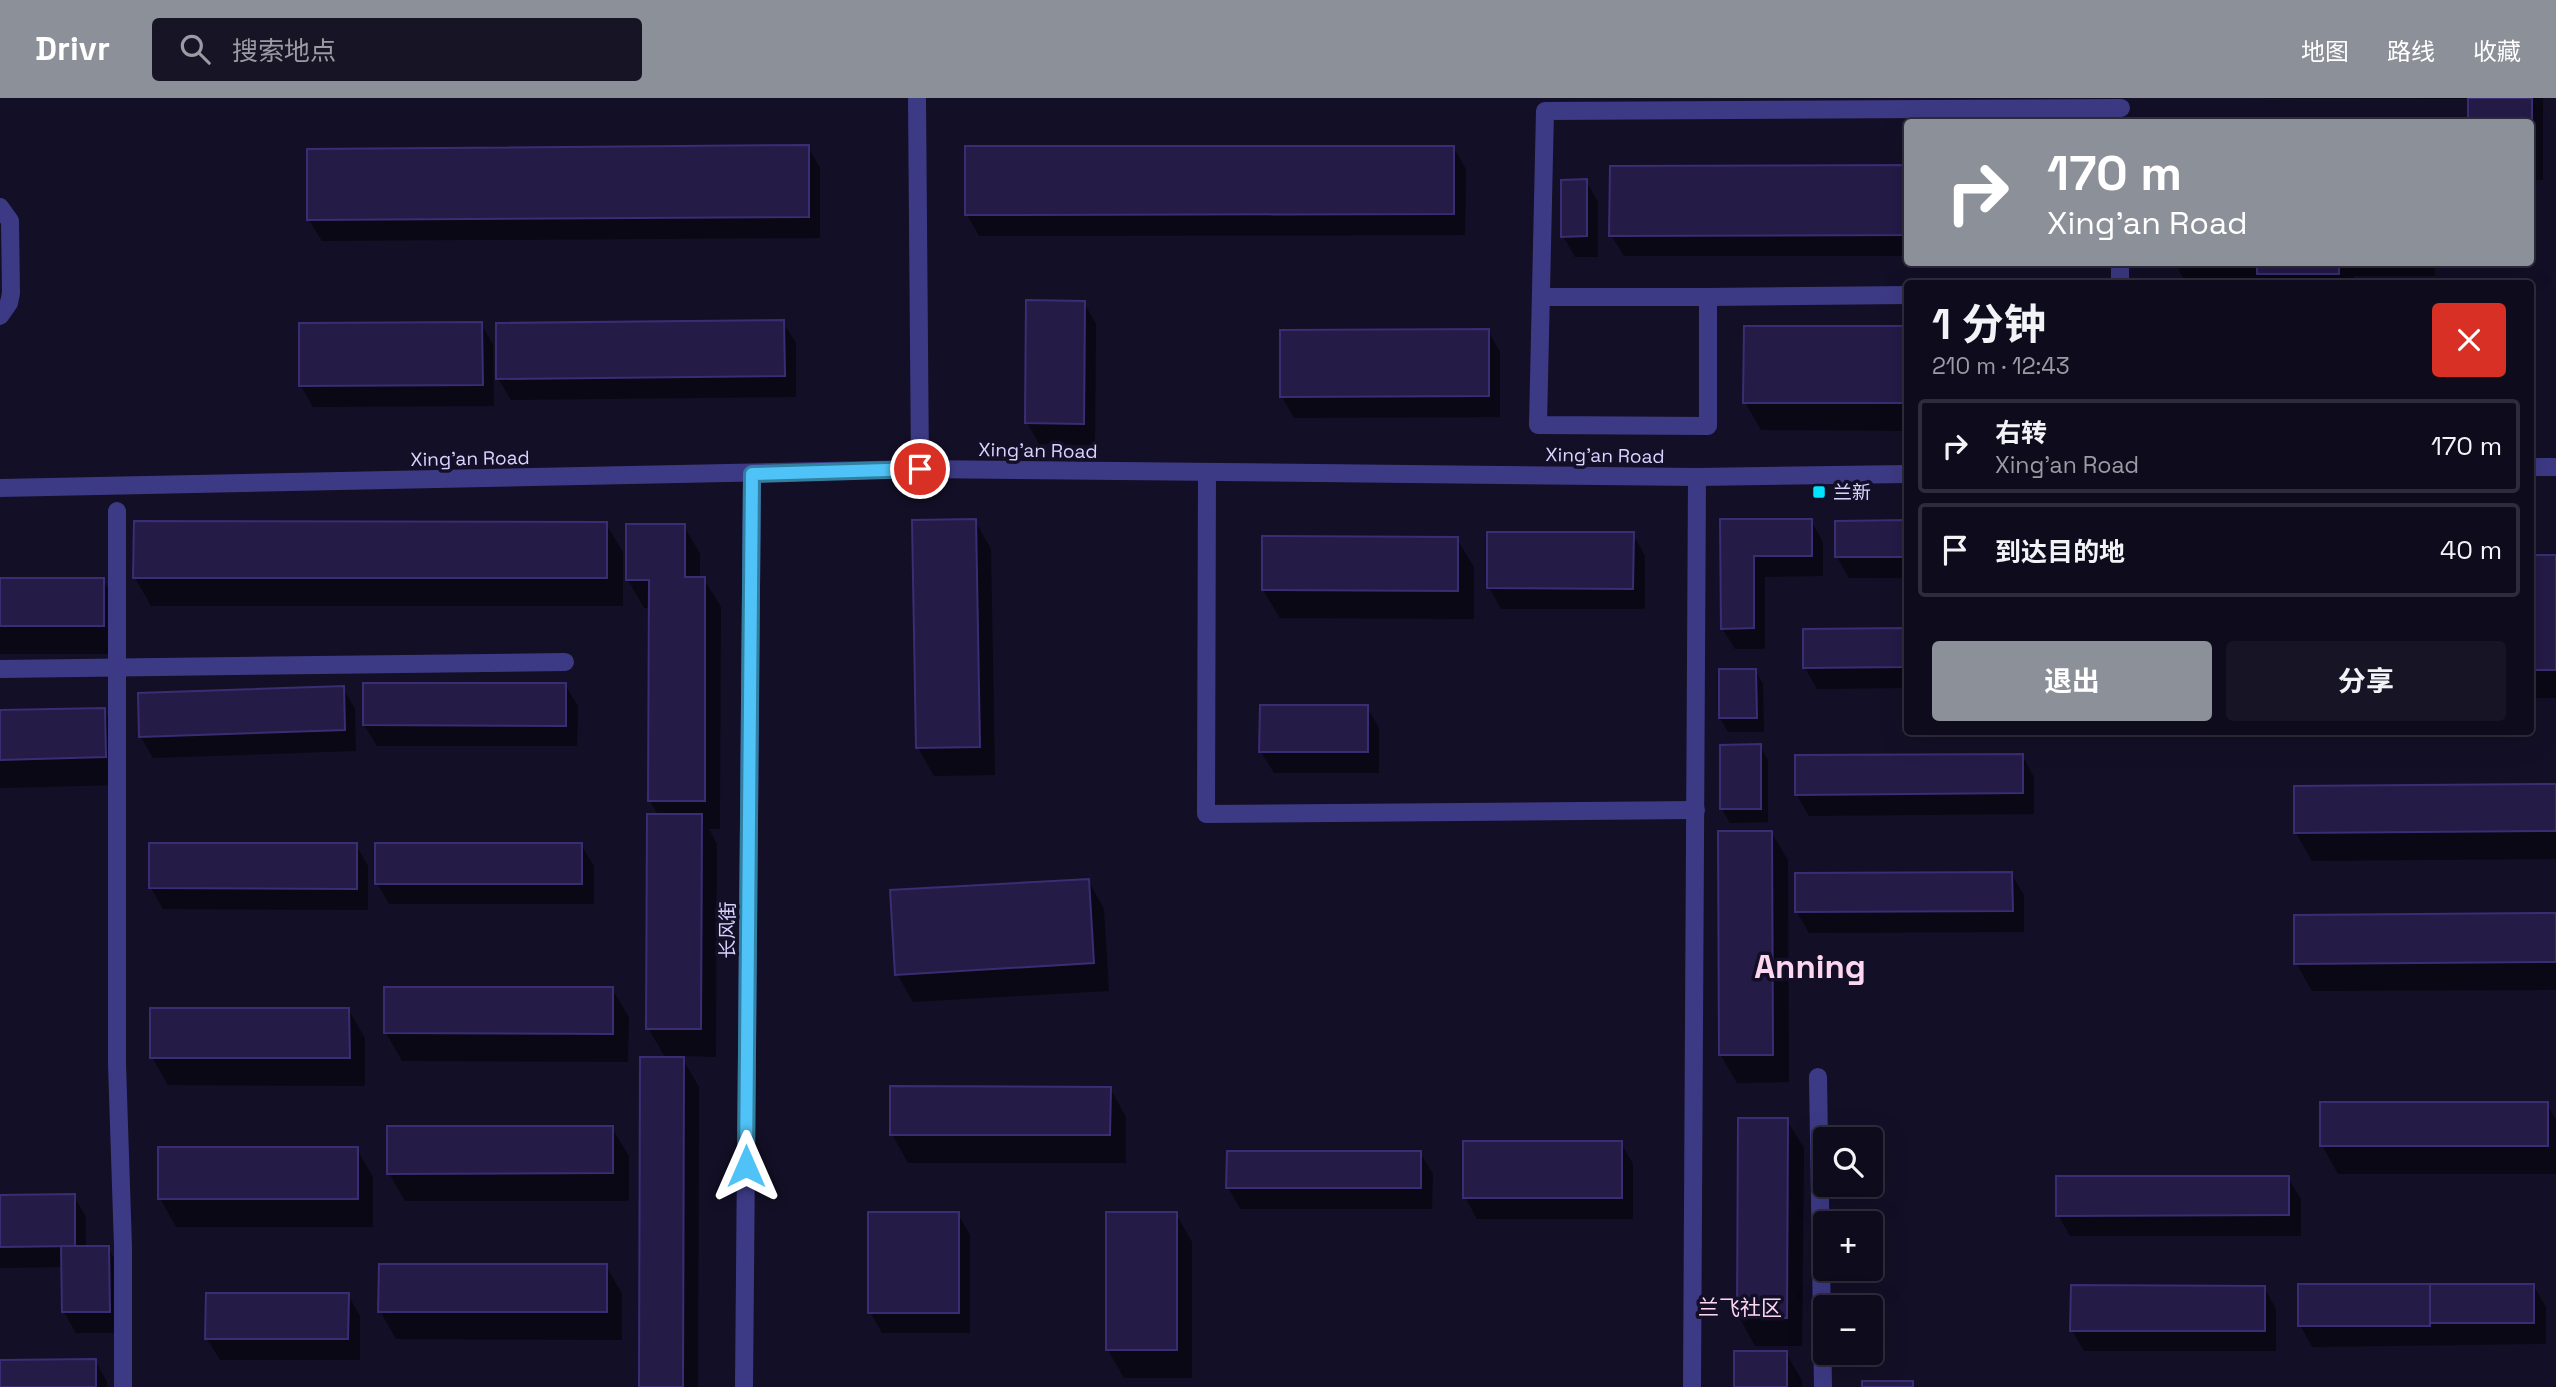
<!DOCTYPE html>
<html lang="zh">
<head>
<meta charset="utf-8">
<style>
  :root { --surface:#0e0b1c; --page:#171425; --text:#f1f3f6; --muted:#9b9ba3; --line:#2e2b3b; --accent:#8c9099 }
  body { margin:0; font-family:"Space Grotesk","Noto Sans SC",sans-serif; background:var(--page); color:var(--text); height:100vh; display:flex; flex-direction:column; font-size:26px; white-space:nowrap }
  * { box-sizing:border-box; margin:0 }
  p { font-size:23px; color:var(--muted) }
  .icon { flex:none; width:38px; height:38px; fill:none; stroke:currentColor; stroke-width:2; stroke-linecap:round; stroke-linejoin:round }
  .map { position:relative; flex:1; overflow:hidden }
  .side { position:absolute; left:1904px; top:182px; width:630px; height:455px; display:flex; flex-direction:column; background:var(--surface); border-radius:7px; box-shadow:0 7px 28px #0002,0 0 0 2px var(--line) }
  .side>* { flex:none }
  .guide { position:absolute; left:1904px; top:21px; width:630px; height:147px; border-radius:7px; box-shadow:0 7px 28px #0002,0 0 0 2px var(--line); background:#8c9099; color:#fff; overflow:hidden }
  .fabs { position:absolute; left:1813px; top:1029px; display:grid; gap:14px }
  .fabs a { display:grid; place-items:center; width:70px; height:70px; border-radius:7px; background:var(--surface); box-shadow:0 7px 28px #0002,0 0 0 2px var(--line); font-size:35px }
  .pin { position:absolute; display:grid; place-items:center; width:60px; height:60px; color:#fff; margin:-30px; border:4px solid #fff; border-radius:50%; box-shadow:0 2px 7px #0007 }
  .me { position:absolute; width:77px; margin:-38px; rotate:0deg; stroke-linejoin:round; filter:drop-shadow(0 0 5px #0008) }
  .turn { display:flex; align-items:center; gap:24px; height:147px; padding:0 28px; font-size:32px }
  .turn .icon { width:91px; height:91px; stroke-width:2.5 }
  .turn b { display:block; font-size:49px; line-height:60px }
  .round { display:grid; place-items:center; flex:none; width:74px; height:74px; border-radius:7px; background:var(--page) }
  .summary { display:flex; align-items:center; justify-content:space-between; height:119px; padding:0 28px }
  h1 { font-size:42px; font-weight:700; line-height:52px }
  .button { display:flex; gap:14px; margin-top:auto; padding:14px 28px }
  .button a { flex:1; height:80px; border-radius:7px; background:var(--accent); color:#fff; font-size:28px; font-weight:700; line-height:80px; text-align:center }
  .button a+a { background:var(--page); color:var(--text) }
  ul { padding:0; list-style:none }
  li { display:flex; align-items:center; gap:21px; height:94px; margin:0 14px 10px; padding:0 14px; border:4px solid var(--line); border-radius:7px }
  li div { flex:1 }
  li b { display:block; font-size:26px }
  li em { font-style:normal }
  header { display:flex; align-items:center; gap:42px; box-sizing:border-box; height:98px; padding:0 35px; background:var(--accent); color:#fff }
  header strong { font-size:33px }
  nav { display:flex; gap:38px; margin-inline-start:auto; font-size:24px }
  .search { width:490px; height:63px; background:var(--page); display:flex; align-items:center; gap:18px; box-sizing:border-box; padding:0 24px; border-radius:7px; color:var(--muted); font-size:26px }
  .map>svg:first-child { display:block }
  .shadow { fill:#0007 }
  .building { fill:#241b47; stroke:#3b2d73; stroke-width:2 }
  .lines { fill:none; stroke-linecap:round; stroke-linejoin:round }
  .minor { stroke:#3d3a85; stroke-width:18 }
  .route-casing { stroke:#337fa1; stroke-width:18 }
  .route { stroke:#4fc3f7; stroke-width:12 }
  .poi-dot { fill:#00e5ff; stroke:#130f26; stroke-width:2.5 }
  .labels { text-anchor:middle; stroke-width:7; stroke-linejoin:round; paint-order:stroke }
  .street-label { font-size:19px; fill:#d9d4ff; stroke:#130f26 }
  .poi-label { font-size:19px; fill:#d9d4ff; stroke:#130f26; text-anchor:start }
  .neighbourhood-label { font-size:21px; fill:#ffd6f0; stroke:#130f26 }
  .town-label { font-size:33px; font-weight:bold; fill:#ffd6f0; stroke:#130f26 }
</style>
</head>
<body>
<header>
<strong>Drivr</strong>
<div class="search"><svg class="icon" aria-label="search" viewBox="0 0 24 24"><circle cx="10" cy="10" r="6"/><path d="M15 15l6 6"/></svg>搜索地点</div>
<nav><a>地图</a><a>路线</a><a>收藏</a></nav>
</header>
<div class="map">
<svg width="2556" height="1289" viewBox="0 0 2556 1289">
  <rect width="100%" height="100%" fill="#130f26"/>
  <!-- shadow -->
  <g class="shadow">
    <polygon points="2543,0 2543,82 2530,82 2530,24 2470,24 2470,1 2245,0"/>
    <polygon points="808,49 820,70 820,140 322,143 309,122"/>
    <polygon points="1453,49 1466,71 1465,137 979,138 967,117"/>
    <polygon points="1908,69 1908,158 1624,158 1611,137"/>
    <polygon points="1586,83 1598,104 1598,159 1575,159 1563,138"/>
    <polygon points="2175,164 2435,164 2435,178 2354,178 2354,186 2186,186"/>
    <polygon points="1084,205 1096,226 1095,347 1039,346 1027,325"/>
    <polygon points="783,224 796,245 796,299 511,302 498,280"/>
    <polygon points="481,225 493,247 494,308 313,309 301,288 301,227"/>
    <polygon points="1908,230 1908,333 1761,332 1745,304"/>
    <polygon points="1488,232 1500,254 1500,319 1294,320 1282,299"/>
    <polygon points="975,423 991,451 995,677 934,678 918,650"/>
    <polygon points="1722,423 1811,423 1823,444 1823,478 1765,479 1765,551 1735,551 1722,530"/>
    <polygon points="1908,424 1908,480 1849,480 1837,459"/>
    <polygon points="606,426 623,454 623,508 151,508 135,480"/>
    <polygon points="684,428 700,456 700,481 704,481 721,509 720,731 709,731 717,746 716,959 681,958 699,989 698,1289 641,1289 666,961 648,930 658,717 650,703 650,510 644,510 628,482"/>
    <polygon points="1633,436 1645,458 1645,511 1501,511 1489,489"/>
    <polygon points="1457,441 1474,469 1474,521 1280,520 1263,492"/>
    <polygon points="2556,458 2556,600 2530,600 2530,459"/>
    <polygon points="0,482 103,482 120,510 120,556 0,556"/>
    <polygon points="1908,532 1908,590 1817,591 1805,570"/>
    <polygon points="1755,572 1763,586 1764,634 1728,634 1720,620"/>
    <polygon points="565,587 578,608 577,648 377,648 364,627"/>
    <polygon points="343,590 355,611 356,653 153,660 141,639"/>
    <polygon points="1367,609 1379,630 1379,675 1274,675 1261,654"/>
    <polygon points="104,612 120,640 121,687 0,690 0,614"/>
    <polygon points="1760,648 1768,662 1768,724 1730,725 1722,711"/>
    <polygon points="2022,657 2034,679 2034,716 1809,718 1796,696"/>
    <polygon points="2556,688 2556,761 2312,763 2296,735"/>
    <polygon points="1771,734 1788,762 1789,984 1737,985 1720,956"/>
    <polygon points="356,747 368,768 368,812 163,811 151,790"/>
    <polygon points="581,747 594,768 594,806 389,806 377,785"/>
    <polygon points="2011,775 2024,797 2024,834 1809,835 1797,814"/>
    <polygon points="1088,782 1104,811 1109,893 913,904 897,876"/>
    <polygon points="2556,817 2556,892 2312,893 2296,865"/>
    <polygon points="386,891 612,891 629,919 628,964 402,963 386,935"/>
    <polygon points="348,911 365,940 365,988 168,987 152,959"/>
    <polygon points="1110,990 1126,1019 1126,1065 908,1065 892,1036"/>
    <polygon points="2547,1006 2556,1022 2556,1076 2338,1076 2322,1047"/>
    <polygon points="1787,1022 1804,1050 1802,1248 1755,1248 1739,1219"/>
    <polygon points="612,1030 629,1058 629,1103 405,1103 389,1075"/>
    <polygon points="1621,1045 1633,1066 1633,1121 1477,1121 1465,1099"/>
    <polygon points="357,1051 373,1079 373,1129 176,1129 160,1100"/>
    <polygon points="1420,1055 1433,1076 1432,1111 1240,1111 1228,1089"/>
    <polygon points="2288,1080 2301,1101 2301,1138 2070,1138 2058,1117"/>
    <polygon points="74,1098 86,1119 86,1150 108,1149 120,1171 121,1235 76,1235 64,1214 63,1169 0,1170 0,1099"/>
    <polygon points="958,1116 970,1137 970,1235 882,1235 870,1214"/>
    <polygon points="1176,1116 1192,1144 1192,1280 1124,1280 1108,1252"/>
    <polygon points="606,1168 622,1196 622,1242 396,1241 380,1213"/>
    <polygon points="2533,1187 2546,1209 2546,1246 2312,1249 2300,1227"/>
    <polygon points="2264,1189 2276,1211 2276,1253 2084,1253 2072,1232"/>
    <polygon points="348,1197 360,1218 360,1262 220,1262 207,1241"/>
    <polygon points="1786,1255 1802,1283 1802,1289 1736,1289"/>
    <polygon points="95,1262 107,1284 107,1289 0,1289 0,1263"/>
  </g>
  <!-- building -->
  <g class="building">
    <polygon points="2468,0 2532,0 2532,61 2530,24 2468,24"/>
    <polygon points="809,47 809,119 307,122 307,51"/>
    <polygon points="965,48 1454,48 1454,116 965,117"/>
    <polygon points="1908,67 1908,137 1609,138 1610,68"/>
    <polygon points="1587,81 1587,138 1561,139 1561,82"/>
    <polygon points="2173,164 2339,164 2339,176 2257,176 2257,166 2173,166"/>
    <polygon points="1026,202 1085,203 1084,326 1025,325"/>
    <polygon points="784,222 785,278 496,281 496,225"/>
    <polygon points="482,224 483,287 299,288 299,225"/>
    <polygon points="1744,228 1908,228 1908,305 1743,305"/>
    <polygon points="1489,231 1489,298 1280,299 1280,232"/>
    <polygon points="976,421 980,649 916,650 912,422"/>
    <polygon points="1720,421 1812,421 1812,458 1754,458 1754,530 1721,531"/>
    <polygon points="1908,422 1908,459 1835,459 1835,423"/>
    <polygon points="134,423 607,424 607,480 133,480"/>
    <polygon points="626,426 685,426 685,479 705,479 705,703 648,703 649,482 626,482"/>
    <polygon points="1487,434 1634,434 1633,491 1487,490"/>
    <polygon points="1262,438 1458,439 1458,493 1262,492"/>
    <rect x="2530" y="457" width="26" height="115"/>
    <rect x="0" y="480" width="104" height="48"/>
    <polygon points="1908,530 1908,569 1803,570 1803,531"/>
    <polygon points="1719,571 1756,571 1757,620 1719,620"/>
    <polygon points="363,585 566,585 566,628 363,627"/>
    <polygon points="344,588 345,632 139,639 138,595"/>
    <polygon points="1260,607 1368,607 1368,654 1259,654"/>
    <polygon points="105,610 106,659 0,662 0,612"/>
    <polygon points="1761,646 1761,711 1720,711 1720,647"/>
    <polygon points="2023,656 2023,695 1795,697 1795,657"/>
    <polygon points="2556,686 2556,733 2294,735 2294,688"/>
    <polygon points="647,716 702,716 701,931 646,931"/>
    <polygon points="1718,733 1772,733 1773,957 1719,957"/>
    <polygon points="149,745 357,745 357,791 149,790"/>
    <rect x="375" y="745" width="207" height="41"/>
    <polygon points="2012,774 2013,813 1795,814 1795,775"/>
    <polygon points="1089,781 1094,865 895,877 890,792"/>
    <polygon points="2556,815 2556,864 2294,866 2294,817"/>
    <polygon points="384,889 613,889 613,936 384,935"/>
    <polygon points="150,910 349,910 350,960 150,960"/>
    <polygon points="640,959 684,959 683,1289 639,1289"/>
    <polygon points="890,988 1111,989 1110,1037 890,1037"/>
    <rect x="2320" y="1004" width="228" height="44"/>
    <polygon points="1738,1020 1788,1020 1787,1220 1737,1220"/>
    <polygon points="387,1028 613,1028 613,1075 387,1076"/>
    <rect x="1463" y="1043" width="159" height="57"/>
    <rect x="158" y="1049" width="200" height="52"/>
    <polygon points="1227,1053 1421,1053 1421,1090 1226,1090"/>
    <polygon points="2056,1078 2289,1078 2289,1117 2056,1118"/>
    <polygon points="75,1096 75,1148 0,1149 0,1097"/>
    <rect x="868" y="1114" width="91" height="101"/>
    <rect x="1106" y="1114" width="71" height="138"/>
    <polygon points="61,1148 109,1148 110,1214 62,1214"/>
    <polygon points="379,1166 607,1166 607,1214 378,1214"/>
    <rect x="2298" y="1186" width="132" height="42"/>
    <rect x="2430" y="1186" width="104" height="39"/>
    <polygon points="2071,1187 2265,1188 2265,1233 2070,1233"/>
    <polygon points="206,1195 349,1195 348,1241 205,1241"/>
    <rect x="1734" y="1253" width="53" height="36"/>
    <polygon points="96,1261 96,1289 0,1289 0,1262"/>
    <rect x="1862" y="1283" width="51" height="6"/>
  </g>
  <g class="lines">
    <!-- minor -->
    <g class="minor">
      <polyline points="917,0 920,371"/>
      <polyline points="0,109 10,123 11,195 9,205 0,218"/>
      <polyline points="2120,186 2120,164"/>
      <polyline points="1543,199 1708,199 1708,328 1538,327 1545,13 2121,10"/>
      <polyline points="1708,199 1908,197"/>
      <polyline points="2530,369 2556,369"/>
      <polyline points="1207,374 1206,716 1696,712"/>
      <polyline points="0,390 920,371 1697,379 1908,376"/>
      <polyline points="117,413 117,966 123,1149 123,1289"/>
      <polyline points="0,571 565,564"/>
      <polyline points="1818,979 1823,1289"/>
      <polyline points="744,1289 752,376"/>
      <polyline points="1692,1289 1697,379"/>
    </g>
  </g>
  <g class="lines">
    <defs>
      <polyline id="route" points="746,1068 752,376 920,371"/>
    </defs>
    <!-- route casing -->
    <use href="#route" class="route-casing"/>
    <!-- route -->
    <use href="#route" class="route"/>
  </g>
  <!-- markers -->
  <rect class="poi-dot" x="1812" y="387" width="14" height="14" rx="3.5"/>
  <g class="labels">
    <!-- street labels -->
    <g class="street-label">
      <text transform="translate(1038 352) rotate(1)" y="7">Xing'an Road</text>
      <text transform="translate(1605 357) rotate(1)" y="7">Xing'an Road</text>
      <text transform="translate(470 360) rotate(-1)" y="7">Xing'an Road</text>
      <text transform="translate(727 832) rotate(-90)" y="7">长风街</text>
    </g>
    <!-- poi labels -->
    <g class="poi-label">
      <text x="1833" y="401">兰新</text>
    </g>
    <!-- neighbourhood labels -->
    <g class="neighbourhood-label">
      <text x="1740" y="1217">兰飞社区</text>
    </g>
    <!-- town labels -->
    <g class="town-label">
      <text x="1810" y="880">Anning</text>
    </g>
  </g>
</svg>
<div class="fabs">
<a><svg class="icon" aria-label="search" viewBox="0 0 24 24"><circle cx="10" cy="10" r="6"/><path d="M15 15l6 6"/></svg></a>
<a>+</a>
<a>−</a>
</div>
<div class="pin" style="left:920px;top:371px;background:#d93025"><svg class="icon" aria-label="arrive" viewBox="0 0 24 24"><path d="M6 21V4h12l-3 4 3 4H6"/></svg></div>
<svg class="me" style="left:746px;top:1068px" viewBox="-20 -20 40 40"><path d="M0-17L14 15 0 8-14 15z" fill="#4fc3f7" stroke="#fff" stroke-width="4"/></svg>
<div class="guide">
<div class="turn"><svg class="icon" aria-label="right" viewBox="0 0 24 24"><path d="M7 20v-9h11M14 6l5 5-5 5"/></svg><div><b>170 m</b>Xing'an Road</div></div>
</div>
<section class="side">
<div class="summary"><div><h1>1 分钟</h1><p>210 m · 12:43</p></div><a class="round" style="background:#d93025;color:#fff"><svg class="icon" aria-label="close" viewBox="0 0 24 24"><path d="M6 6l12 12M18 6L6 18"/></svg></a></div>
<ul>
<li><svg class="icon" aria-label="right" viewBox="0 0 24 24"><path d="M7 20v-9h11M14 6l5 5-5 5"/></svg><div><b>右转</b><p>Xing'an Road</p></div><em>170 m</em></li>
<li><svg class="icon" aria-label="arrive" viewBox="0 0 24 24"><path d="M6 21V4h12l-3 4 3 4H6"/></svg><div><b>到达目的地</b></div><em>40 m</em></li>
</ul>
<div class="button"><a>退出</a><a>分享</a></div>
</section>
</div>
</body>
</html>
